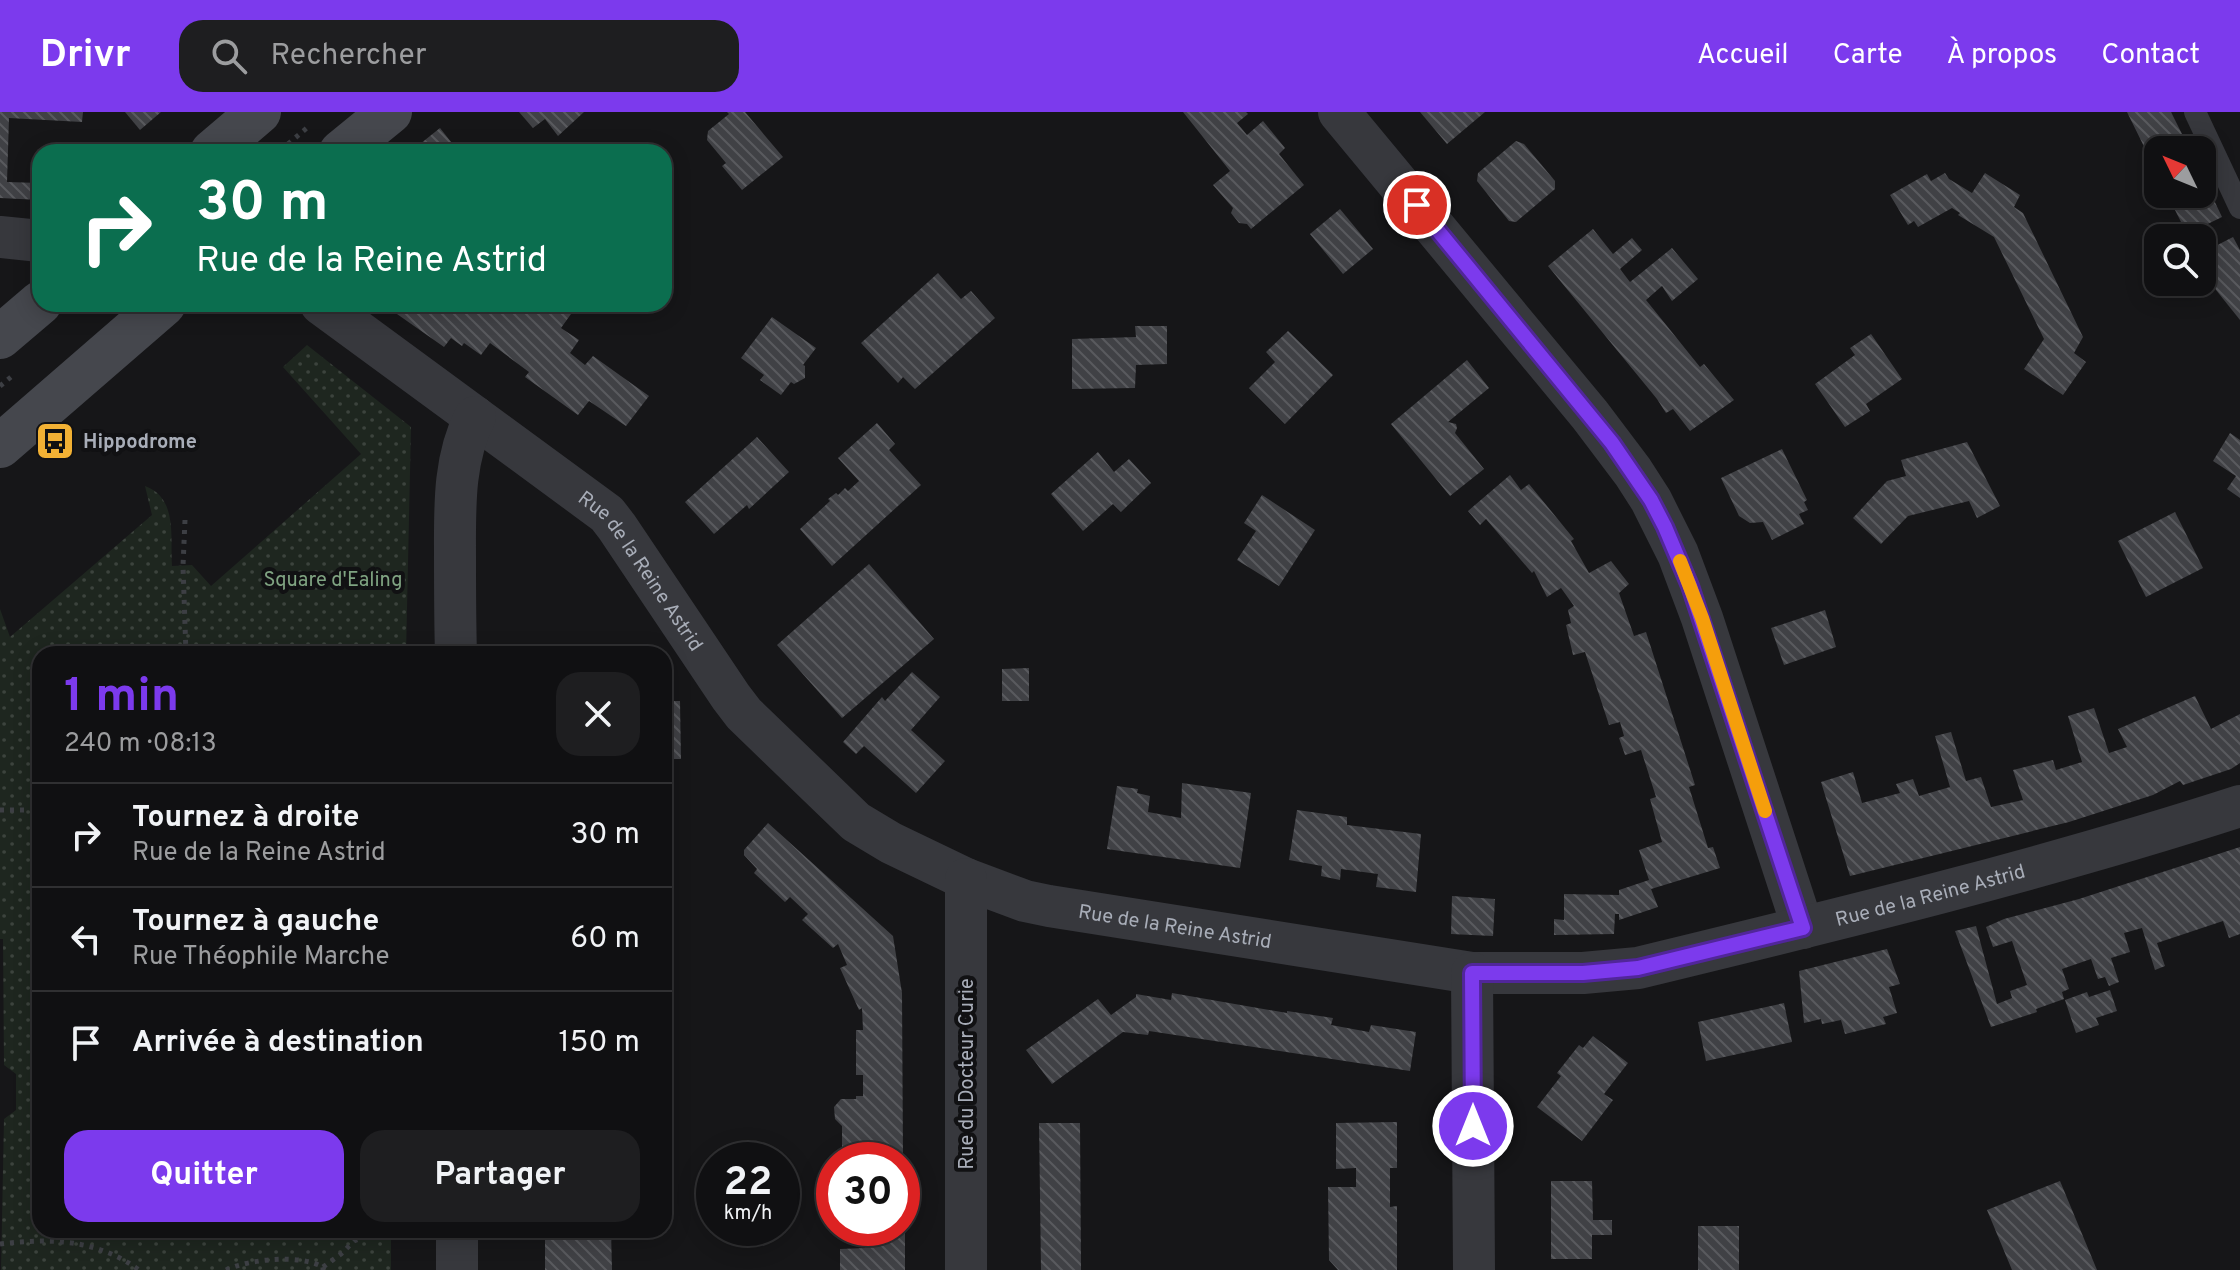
<!DOCTYPE html>
<html lang="fr">
<head>
<meta charset="utf-8">
<style>
  :root { --surface:#101012; --page:#1e1e20; --text:#f1f3f6; --muted:#9c9d9f; --line:#303032; --accent:#7c3aed }
  body { margin:0; font-family:Overpass,sans-serif; background:var(--page); color:var(--text); height:100vh; display:flex; flex-direction:column; font-size:30px; white-space:nowrap }
  * { box-sizing:border-box; margin:0 }
  p { font-size:26px; color:var(--muted) }
  .icon { flex:none; width:44px; height:44px; fill:none; stroke:currentColor; stroke-width:2; stroke-linecap:round; stroke-linejoin:round }
  .map { position:relative; flex:1; overflow:hidden }
  .details { position:absolute; left:32px; top:534px; width:640px; height:592px; display:flex; flex-direction:column; background:var(--surface); border-radius:24px; box-shadow:0 4px 20px #0003,0 0 0 2px var(--line) }
  .details>* { flex:none }
  .top-card { position:absolute; left:32px; top:32px; width:640px; height:168px; border-radius:24px; box-shadow:0 4px 20px #0003,0 0 0 2px var(--line); background:#0b6e4f; color:#fff; overflow:hidden }
  .needle { width:52px; rotate:313deg }
  .buttons { position:absolute; left:2144px; top:24px; display:grid; gap:16px }
  .buttons a { display:grid; place-items:center; width:72px; height:72px; border-radius:16px; background:var(--surface); box-shadow:0 4px 20px #0003,0 0 0 2px var(--line); font-size:40px }
  .speed { position:absolute; left:696px; top:1030px; display:flex; gap:16px; font-size:40px; font-weight:700; text-align:center }
  .speed>* { display:grid; place-content:center; width:104px; height:104px; border-radius:50%; background:var(--surface); box-shadow:0 4px 20px #0003,0 0 0 2px var(--line); line-height:1 }
  .speed small { font-size:20px; font-weight:400 }
  .speed .limit { border:12px solid #d22; background:#fff; color:#111 }
  .pin { position:absolute; display:grid; place-items:center; width:68px; height:68px; color:#fff; margin:-34px; border:4px solid #fff; border-radius:50%; box-shadow:0 2px 8px #0007 }
  .me { position:absolute; width:88px; margin:-44px; rotate:0deg; stroke-linejoin:round; filter:drop-shadow(0 0 6px #0008) }
  .turn { display:flex; align-items:center; gap:28px; height:168px; padding:0 32px; font-size:36px }
  .turn .icon { width:104px; height:104px; stroke-width:2.5 }
  .turn b { display:block; font-size:56px; line-height:68px }
  .round { display:grid; place-items:center; flex:none; width:84px; height:84px; border-radius:24px; background:var(--page) }
  .overview { display:flex; align-items:center; justify-content:space-between; height:136px; padding:0 32px }
  h1 { font-size:48px; font-weight:700; line-height:60px; color:var(--accent) }
  .action { display:flex; gap:16px; margin-top:auto; padding:16px 32px }
  .action a { flex:1; height:92px; border-radius:24px; background:var(--accent); color:#fff; font-size:32px; font-weight:700; line-height:92px; text-align:center }
  .action a+a { background:var(--page); color:var(--text) }
  ul { padding:0; list-style:none }
  li { display:flex; align-items:center; gap:24px; height:104px; padding:0 32px; border-top:2px solid var(--line) }
  li div { flex:1 }
  li b { display:block; font-size:30px }
  li em { font-style:normal }
  header { display:flex; align-items:center; gap:48px; box-sizing:border-box; height:112px; padding:0 40px; background:var(--accent); color:#fff }
  header strong { font-size:38px }
  nav { display:flex; gap:44px; margin-inline-start:auto; font-size:28px }
  .search { width:560px; height:72px; background:var(--page); display:flex; align-items:center; gap:20px; box-sizing:border-box; padding:0 28px; border-radius:24px; color:var(--muted); font-size:30px }
  .map>svg:first-child { display:block }
  .park { fill:url(#park-dots) }
  .building { fill:url(#building-back-hatch) }
  .lines { fill:none; stroke-linecap:round; stroke-linejoin:round }
  .path { stroke:#3d3f44; stroke-width:5; stroke-dasharray:4 6; stroke-linecap:butt }
  .lane { stroke:#37383d; stroke-width:22 }
  .street { stroke:#37383d; stroke-width:42 }
  .secondary { stroke:#45474d; stroke-width:44 }
  .route-casing { stroke:#51269a; stroke-width:20 }
  .route { stroke:#7c3aed; stroke-width:14 }
  .slow { stroke:#f59e0b; stroke-width:14 }
  .labels { text-anchor:middle; stroke-width:8; stroke-linejoin:round; paint-order:stroke }
  .poi-label { font-size:20px; font-weight:bold; fill:#a8adb8; stroke:#111113; text-anchor:start }
  .street-label { font-size:20px; fill:#a8adb8; stroke:#111113 }
  .park-label { font-size:20px; fill:#7fa381; stroke:#111113 }
</style>
</head>
<body>
<header>
<strong>Drivr</strong>
<div class="search"><svg class="icon" aria-label="search" viewBox="0 0 24 24"><circle cx="10" cy="10" r="6"/><path d="M15 15l6 6"/></svg>Rechercher</div>
<nav><a>Accueil</a><a>Carte</a><a>À propos</a><a>Contact</a></nav>
</header>
<div class="map">
<svg width="2240" height="1158" viewBox="0 0 2240 1158">
  <defs>
    <pattern id="park-dots" width="8" height="8" patternUnits="userSpaceOnUse" patternTransform="scale(2)"><rect width="8" height="8" fill="#1e261f"/><path d="M2 2h.1M6 6h.1" fill="none" stroke="#3c433d" stroke-width="1.8" stroke-linecap="round"/></pattern>
    <pattern id="building-back-hatch" width="6" height="6" patternUnits="userSpaceOnUse" patternTransform="scale(2)"><rect width="6" height="6" fill="#404145"/><path d="M-1 5l2 2M0 0l6 6M5-1l2 2" fill="none" stroke="#595a5e"/></pattern>
  </defs>
  <rect width="100%" height="100%" fill="#161618"/>
  <!-- park -->
  <path class="park" d="M307,233l104,82 -5,227h-366v576h351v40h-390l3,-151 12,-9v-36l-12,-9 -1,-126h-3v-330l10,28 142,-122 -7,-29c33,12 25,51 27,80l20,-1 19,21 150,-132 -78,-87z"/>
  <!-- building -->
  <g class="building">
    <polygon points="0,0 83,0 82,10 9,6 7,70 40,71 40,88 0,86"/>
    <polygon points="125,0 161,0 140,18"/>
    <polygon points="519,0 584,0 558,24 545,7 533,16"/>
    <polygon points="727,0 745,0 783,45 742,78 722,54 726,51 707,28 708,19 729,2"/>
    <polygon points="1183,0 1246,0 1248,2 1237,11 1247,23 1263,9 1285,36 1279,42 1304,73 1251,117 1247,112 1239,111 1231,101 1233,96 1213,73 1230,59"/>
    <polygon points="1420,0 1485,0 1447,32"/>
    <polygon points="2127,0 2171,0 2190,38 2158,38 2158,63"/>
    <polygon points="440,16 459,40 410,40"/>
    <polygon points="1516,29 1524,32 1555,69 1555,77 1516,110 1509,109 1477,69 1478,61"/>
    <polygon points="1945,61 1949,67 1972,81 1985,61 2020,83 2014,95 2023,101 2083,225 2074,241 2086,250 2063,283 2024,257 2044,227 1994,125 1958,103 1960,101 1952,96 1918,115 1914,109 1908,113 1890,83 1927,62 1931,69"/>
    <polygon points="2202,63 2222,105 2187,122 2167,82 2202,82"/>
    <polygon points="1340,97 1373,137 1343,162 1310,122"/>
    <polygon points="1593,117 1613,142 1632,126 1642,138 1620,157 1630,170 1672,136 1698,167 1672,189 1662,174 1646,188 1700,255 1704,252 1734,288 1690,319 1673,297 1666,301 1657,287 1548,154"/>
    <polygon points="2233,125 2240,138 2240,208 2216,178 2202,156 2202,141"/>
    <polygon points="938,161 961,187 971,179 995,206 915,277 903,265 898,271 861,231"/>
    <polygon points="390,192 503,192 513,199 517,192 557,192 571,202 561,216 579,228 570,241 585,253 593,244 649,284 626,314 589,289 578,303 525,265 529,260 490,231 481,243 464,231 462,234 451,226 444,235 387,195"/>
    <polygon points="772,205 816,236 803,253 805,254 805,266 794,272 791,270 781,283 760,268 764,263 741,246"/>
    <polygon points="1135,214 1167,214 1167,252 1136,253 1135,276 1072,277 1072,227 1136,225"/>
    <polygon points="1288,219 1333,263 1285,312 1249,276 1275,250 1266,240"/>
    <polygon points="1871,222 1902,267 1866,292 1870,299 1845,315 1815,272 1855,243 1850,236"/>
    <polygon points="1467,248 1489,276 1448,310 1456,312 1457,316 1455,321 1484,357 1450,384 1391,312"/>
    <polygon points="877,311 895,332 889,338 921,373 832,454 800,417 830,389 828,387 836,381 838,383 845,376 848,379 859,369 838,346"/>
    <polygon points="2230,321 2240,328 2240,386 2227,377 2236,364 2213,349"/>
    <polygon points="757,325 789,360 749,397 747,393 714,422 685,390"/>
    <polygon points="1967,330 2000,394 1977,406 1969,389 1908,404 1881,432 1853,406 1887,369 1906,364 1901,348"/>
    <polygon points="1782,337 1807,388 1804,390 1808,398 1799,402 1804,412 1772,428 1763,410 1750,411 1739,404 1721,366"/>
    <polygon points="1098,340 1114,360 1129,347 1151,371 1121,400 1113,392 1083,419 1051,382"/>
    <polygon points="1510,363 1521,378 1529,372 1574,427 1571,429 1589,461 1611,449 1629,472 1619,481 1634,524 1646,520 1695,673 1689,675 1708,736 1713,735 1720,756 1651,777 1658,795 1619,808 1619,802 1615,802 1614,822 1554,823 1554,807 1564,808 1564,782 1619,783 1619,778 1649,768 1639,738 1662,730 1650,687 1656,685 1641,638 1625,643 1619,626 1624,624 1620,610 1609,613 1585,540 1573,543 1566,513 1571,511 1568,498 1574,494 1561,476 1547,485 1534,459 1532,461 1486,407 1480,413 1468,399"/>
    <polygon points="1262,383 1315,418 1279,474 1237,448 1256,419 1244,411"/>
    <polygon points="2175,400 2203,456 2146,485 2118,429"/>
    <polygon points="869,452 934,527 842,606 777,533"/>
    <polygon points="1825,498 1836,535 1784,553 1771,516"/>
    <polygon points="1029,556 1029,589 1002,589 1002,557"/>
    <polygon points="912,560 940,585 911,618 945,649 916,681 864,634 856,642 843,630 882,585 885,589"/>
    <polygon points="2195,584 2211,617 2240,602 2240,651 2231,657 2183,673 2180,669 2153,683 2069,710 1850,764 1821,670 1853,660 1862,691 1900,681 1896,672 1913,667 1919,684 1950,675 1935,624 1951,620 1966,669 1981,665 1991,695 2023,688 2013,658 2053,648 2056,658 2082,650 2068,604 2094,596 2109,641 2127,635 2118,617"/>
    <polygon points="664,589 680,589 681,647 664,647"/>
    <polygon points="1182,671 1251,681 1240,756 1107,737 1117,674 1138,677 1137,681 1150,684 1148,700 1181,706"/>
    <polygon points="1297,698 1347,705 1347,713 1421,722 1416,780 1376,775 1378,762 1341,757 1340,768 1321,764 1322,754 1289,748"/>
    <polygon points="768,711 893,824 902,881 903,1048 842,1048 842,1014 835,1007 834,995 841,987 856,987 856,984 863,984 863,963 856,963 856,918 863,918 862,896 859,898 840,856 847,853 838,832 833,836 802,808 808,802 790,785 785,790 754,761 757,757 744,743 744,738"/>
    <polygon points="2240,735 2240,822 2229,826 2223,809 2157,831 2165,854 2155,858 2142,816 2124,821 2130,840 2111,846 2119,870 2109,874 2105,865 2098,867 2091,847 2062,857 2069,877 2062,880 2064,887 2036,897 2037,900 1991,915 1955,819 1976,814 1997,892 2012,886 2010,879 2027,873 2012,829 1993,835 1986,815 2004,807 2079,787"/>
    <polygon points="1452,784 1495,787 1493,824 1451,822"/>
    <polygon points="1887,837 1900,872 1889,875 1897,901 1883,905 1886,912 1845,922 1841,908 1822,912 1821,907 1804,911 1799,859"/>
    <polygon points="2110,878 2117,899 2096,906 2099,913 2076,921 2065,888 2087,880 2089,885"/>
    <polygon points="1172,881 1287,901 1287,899 1333,906 1331,913 1369,920 1371,913 1416,920 1410,959 1149,919 1148,923 1123,920 1052,972 1026,938 1098,887 1111,903 1136,885 1136,882 1171,888"/>
    <polygon points="1784,891 1792,930 1706,949 1698,910"/>
    <polygon points="1593,924 1628,951 1604,982 1613,988 1582,1029 1537,995 1561,964 1557,961 1579,933 1583,936"/>
    <polygon points="1397,1010 1397,1056 1390,1056 1390,1095 1397,1094 1397,1158 1338,1158 1329,1148 1328,1075 1356,1075 1356,1056 1336,1057 1336,1011"/>
    <polygon points="1039,1011 1080,1011 1081,1158 1041,1158"/>
    <polygon points="1551,1069 1592,1069 1593,1108 1612,1108 1612,1123 1592,1123 1592,1147 1551,1147"/>
    <polygon points="2060,1069 2097,1158 2012,1158 1987,1098"/>
    <polygon points="902,1113 905,1113 905,1158 840,1158 840,1137 865,1136 865,1116 902,1116"/>
    <rect x="1698" y="1114" width="41" height="44"/>
    <polygon points="545,1118 611,1118 612,1158 545,1158"/>
  </g>
  <g class="lines">
    <!-- path -->
    <g class="path">
      <polyline points="288,32 308,15"/>
      <polyline points="0,274 11,265"/>
      <polyline points="185,408 183,454 186,542"/>
      <polyline points="0,698 40,698"/>
      <polyline points="373,1121 403,1122"/>
      <path d="M0,1132c50,-6 97,-5 139,26"/>
      <polyline points="323,1155 341,1142 354,1129 373,1121 368,1118"/>
      <path d="M226,1158c24,-11 74,-16 97,-3v3"/>
    </g>
    <!-- lane -->
    <polyline class="lane" points="2195,0 2240,96"/>
    <!-- street -->
    <g class="street">
      <polyline points="1339,0 1590,303 1633,360 1651,388 1678,442 1702,506 1803,816"/>
      <polyline points="0,125 40,129"/>
      <path id="s1" d="M321,192l286,210 10,13 114,170 13,17 112,108 35,21 75,36 59,22 24,5 423,67h111l55,-5c202,-49 404,-98 602,-162"/>
      <path d="M456,542c-1,-33 -1,-66 -1,-98 0,-47 -2,-96 20,-139"/>
      <polyline points="966,767 966,1158"/>
      <polyline points="1472,861 1474,1158"/>
      <polyline points="457,1118 457,1158"/>
    </g>
    <!-- secondary -->
    <g class="secondary">
      <polyline points="212,40 259,0"/>
      <polyline points="341,40 390,0"/>
      <polyline points="0,225 40,191"/>
      <polyline points="0,334 164,192"/>
    </g>
  </g>
  <g class="lines">
    <defs>
      <polyline id="route" points="1417,93 1612,331 1651,388 1665,415 1690,474 1803,816 1638,856 1583,861 1472,861 1473,1014"/>
    </defs>
    <!-- route casing -->
    <use href="#route" class="route-casing"/>
    <!-- route -->
    <use href="#route" class="route"/>
    <!-- slow -->
    <polyline class="slow" points="1680,449 1702,506 1765,699"/>
  </g>
  <!-- icons -->
  <defs>
    <symbol id="bus-square" viewBox="-11 -11 22 22"><rect x="-9" y="-9" width="18" height="18" rx="4" fill="#f2b134" stroke="#111113"/><path d="M-5-6H5V4H4V6H2V4H-2V6H-4V4H-5ZM-3.5-4V0h7V-4ZM-3.5 1.2v1.5H-2V1.2ZM2 1.2v1.5H3.5V1.2Z" fill="#111"/></symbol>
  </defs>
  <g fill-rule="evenodd">
    <use href="#bus-square" x="33" y="307" width="44" height="44"/>
  </g>
  <g class="labels">
    <!-- poi labels -->
    <g class="poi-label">
      <text x="83" y="336">Hippodrome</text>
    </g>
    <!-- street labels -->
    <g class="street-label">
      <text dy="7" stroke="none"><textPath href="#s1" startOffset="420">Rue de la Reine Astrid</textPath></text>
      <text dy="7" stroke="none"><textPath href="#s1" startOffset="1860">Rue de la Reine Astrid</textPath></text>
      <text dy="7" stroke="none"><textPath href="#s1" startOffset="1092">Rue de la Reine Astrid</textPath></text>
      <text transform="translate(966 962) rotate(-90)" y="7">Rue du Docteur Curie</text>
    </g>
    <!-- park labels -->
    <g class="park-label">
      <text x="333" y="474">Square d'Ealing</text>
    </g>
  </g>
</svg>
<div class="buttons">
<a><svg class="needle" viewBox="-14 -14 28 28"><path d="M0-13l5 13h-10z" fill="#e53935"/><path d="M0 13l5-13h-10z" fill="#9c9d9f"/></svg></a>
<a><svg class="icon" aria-label="search" viewBox="0 0 24 24"><circle cx="10" cy="10" r="6"/><path d="M15 15l6 6"/></svg></a>
</div>
<div class="speed"><div>22<small>km/h</small></div><div class="limit">30</div></div>
<div class="pin" style="left:1417px;top:93px;background:#d93025"><svg class="icon" aria-label="arrive" viewBox="0 0 24 24"><path d="M6 21V4h12l-3 4 3 4H6"/></svg></div>
<svg class="me" style="left:1473px;top:1014px" viewBox="-20 -20 40 40"><circle r="17" fill="#7c3aed" stroke="#fff" stroke-width="3"/><path d="M0-11L8 9 0 5-8 9z" fill="#fff"/></svg>
<div class="top-card">
<div class="turn"><svg class="icon" aria-label="right" viewBox="0 0 24 24"><path d="M7 20v-9h11M14 6l5 5-5 5"/></svg><div><b>30 m</b>Rue de la Reine Astrid</div></div>
</div>
<section class="details">
<div class="overview"><div><h1>1 min</h1><p>240 m · 08:13</p></div><a class="round"><svg class="icon" aria-label="close" viewBox="0 0 24 24"><path d="M6 6l12 12M18 6L6 18"/></svg></a></div>
<ul>
<li><svg class="icon" aria-label="right" viewBox="0 0 24 24"><path d="M7 20v-9h11M14 6l5 5-5 5"/></svg><div><b>Tournez à droite</b><p>Rue de la Reine Astrid</p></div><em>30 m</em></li>
<li><svg class="icon" aria-label="left" viewBox="0 0 24 24"><path d="M17 20v-9H6M10 6l-5 5 5 5"/></svg><div><b>Tournez à gauche</b><p>Rue Théophile Marche</p></div><em>60 m</em></li>
<li><svg class="icon" aria-label="arrive" viewBox="0 0 24 24"><path d="M6 21V4h12l-3 4 3 4H6"/></svg><div><b>Arrivée à destination</b></div><em>150 m</em></li>
</ul>
<div class="action"><a>Quitter</a><a>Partager</a></div>
</section>
</div>
</body>
</html>
